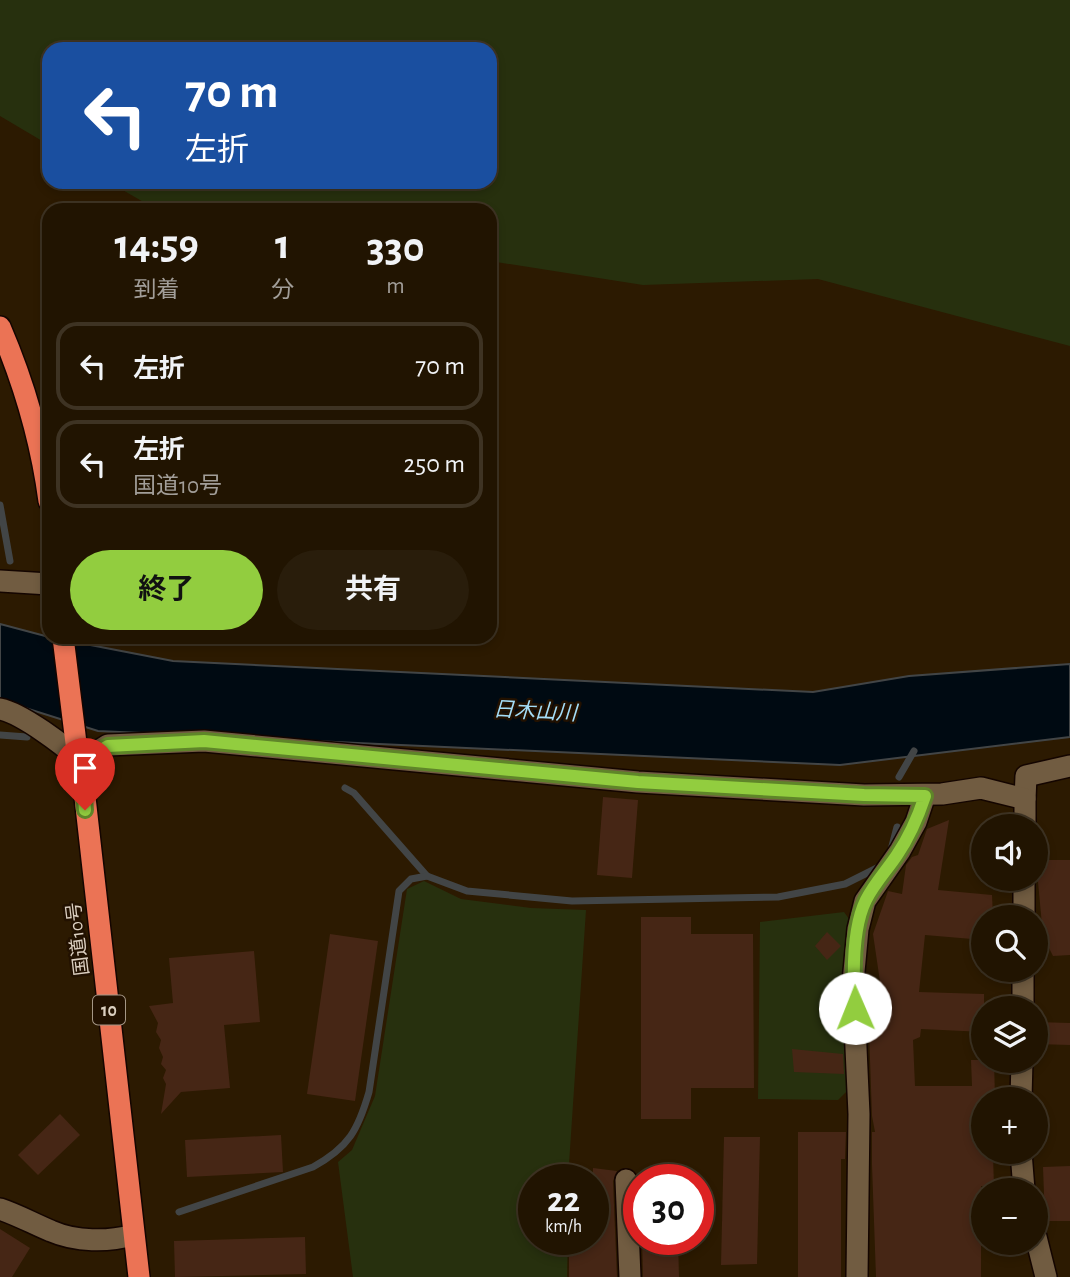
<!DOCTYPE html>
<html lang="ja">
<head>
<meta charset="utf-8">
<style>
  :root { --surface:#211401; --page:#291d0b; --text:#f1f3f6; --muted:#a29e99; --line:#3e3323; --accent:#92cd3f }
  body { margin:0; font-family:"Alegreya Sans","Noto Sans JP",sans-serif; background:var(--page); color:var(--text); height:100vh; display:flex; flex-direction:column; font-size:26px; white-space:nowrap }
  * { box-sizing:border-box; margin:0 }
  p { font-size:23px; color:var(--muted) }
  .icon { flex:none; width:38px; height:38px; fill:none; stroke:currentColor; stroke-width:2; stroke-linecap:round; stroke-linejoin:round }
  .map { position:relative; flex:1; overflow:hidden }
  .sheet { position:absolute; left:42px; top:203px; width:455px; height:441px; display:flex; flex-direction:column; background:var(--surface); border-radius:21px; box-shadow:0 4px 10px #0003,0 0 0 2px var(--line) }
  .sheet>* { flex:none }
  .top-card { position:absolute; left:42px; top:42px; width:455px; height:147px; border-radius:21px; box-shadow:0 4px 10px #0003,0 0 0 2px var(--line); background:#1a4fa0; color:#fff; overflow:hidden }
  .tools { position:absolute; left:971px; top:814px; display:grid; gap:14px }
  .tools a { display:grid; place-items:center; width:77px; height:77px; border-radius:50%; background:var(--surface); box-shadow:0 4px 10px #0003,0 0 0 2px var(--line); font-size:35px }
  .speed { position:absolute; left:518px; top:1164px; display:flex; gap:14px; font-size:35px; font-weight:700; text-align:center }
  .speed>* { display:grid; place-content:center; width:91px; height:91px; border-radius:50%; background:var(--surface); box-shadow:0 4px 10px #0003,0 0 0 2px var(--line); line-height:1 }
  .speed small { font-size:18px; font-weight:400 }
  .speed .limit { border:10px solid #d22; background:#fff; color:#111 }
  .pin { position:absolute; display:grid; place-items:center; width:60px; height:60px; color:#fff; margin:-72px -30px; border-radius:50% 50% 50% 0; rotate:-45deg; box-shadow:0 0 7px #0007 }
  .pin .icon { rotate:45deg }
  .me { position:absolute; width:77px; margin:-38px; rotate:359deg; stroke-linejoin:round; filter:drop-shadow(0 0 5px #0008) }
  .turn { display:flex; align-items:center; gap:24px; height:147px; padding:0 28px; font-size:32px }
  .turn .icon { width:91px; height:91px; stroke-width:2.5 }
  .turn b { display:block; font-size:49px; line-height:60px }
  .eta { display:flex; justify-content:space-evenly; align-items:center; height:119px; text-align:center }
  .eta b { font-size:42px; font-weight:700; line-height:49px }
  .cta { display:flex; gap:14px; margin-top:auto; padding:14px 28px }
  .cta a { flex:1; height:80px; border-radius:42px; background:var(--accent); color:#111; font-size:28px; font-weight:700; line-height:80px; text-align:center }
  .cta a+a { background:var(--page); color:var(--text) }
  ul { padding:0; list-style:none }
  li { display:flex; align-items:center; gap:21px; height:88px; margin:0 14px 10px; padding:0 14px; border:4px solid var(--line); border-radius:21px }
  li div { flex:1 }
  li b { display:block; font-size:26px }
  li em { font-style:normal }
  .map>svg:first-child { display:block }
  .green { fill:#27300e }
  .water { fill:#000a12; stroke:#424546; stroke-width:2 }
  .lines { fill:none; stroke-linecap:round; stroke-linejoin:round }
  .stream { stroke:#424546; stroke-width:7 }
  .building { fill:#462615 }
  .street-casing { stroke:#140500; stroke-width:24 }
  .secondary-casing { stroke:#140500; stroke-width:24 }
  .highway-casing { stroke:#140500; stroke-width:24 }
  .street { stroke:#715c41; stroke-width:21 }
  .secondary { stroke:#715c41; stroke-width:21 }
  .highway { stroke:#eb7355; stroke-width:21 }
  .route-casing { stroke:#5f8529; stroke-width:18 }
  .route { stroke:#92cd3f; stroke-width:12 }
  .labels { text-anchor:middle; stroke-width:5; stroke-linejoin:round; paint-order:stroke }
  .shield { fill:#210; stroke:#a49686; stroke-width:2 }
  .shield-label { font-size:18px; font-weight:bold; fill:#dbcfc0 }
  .street-label { font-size:19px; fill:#dbcfc0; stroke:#210 }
  .water-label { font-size:21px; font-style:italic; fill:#a4ddf7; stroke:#210 }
</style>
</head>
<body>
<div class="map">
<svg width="1070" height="1277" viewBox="0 0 1070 1277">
  <rect width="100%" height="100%" fill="#2c1a01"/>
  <!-- green -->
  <g class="green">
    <polygon points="0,0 1070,0 1070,346 818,279 643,285 490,261 490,210 168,210 152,207 109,182 490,182 490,49 49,49 49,145 0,116"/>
    <polygon points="424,881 461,899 531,908 586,910 568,1179 534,1180 534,1239 568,1239 567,1277 353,1277 338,1162 352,1150 375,1096 407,889"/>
    <polygon points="844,912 852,923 849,937 846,1092 838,1100 758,1099 760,922"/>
  </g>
  <!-- water -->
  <polygon class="water" points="0,624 49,637 173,661 813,692 909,676 1070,664 1070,737 840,765 98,731 0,700"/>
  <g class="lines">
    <!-- stream -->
    <g class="stream">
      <polyline points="0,505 10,561"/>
      <polyline points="0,735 27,737"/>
      <polyline points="899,777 914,751"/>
      <polyline points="345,788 354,793 427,876 467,891 572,901 778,897 845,884 881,866"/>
      <polyline points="891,850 897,827"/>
      <path d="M179,1212l134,-45c36,-20 45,-37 56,-75l30,-201 12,-12 16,-3"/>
    </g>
  </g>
  <!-- building -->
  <g class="building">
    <polygon points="603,797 638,800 632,878 597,875"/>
    <polygon points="949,820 938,890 992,895 993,917 984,917 984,940 925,935 919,992 984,994 984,1032 921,1029 920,1037 913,1040 915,1086 972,1086 971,1060 994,1060 995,1099 984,1099 984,1155 993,1155 994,1187 981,1186 981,1277 876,1277 872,1165 872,1132 875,1132 872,1116 868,1002 883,1002 873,934 888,891 902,894 906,865 912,857 918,855 927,829"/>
    <polygon points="1036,860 1070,860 1070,955 1053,956 1043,936"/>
    <polygon points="641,917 691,917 691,934 753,934 754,1088 691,1088 691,1119 641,1119"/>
    <polygon points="827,932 841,946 827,960 815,946"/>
    <polygon points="330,934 378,941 355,1101 307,1094"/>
    <polygon points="254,951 260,1022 224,1025 230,1088 181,1092 161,1114 166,1084 163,1078 166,1070 161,1064 163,1057 159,1048 161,1040 156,1032 158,1023 149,1006 173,1003 169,958"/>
    <polygon points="1036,1022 1070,1023 1070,1045 1036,1044"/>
    <polygon points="792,1049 843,1054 844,1074 794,1072"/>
    <polygon points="60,1114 80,1135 38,1175 18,1155"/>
    <polygon points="798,1132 846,1132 845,1159 841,1159 841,1277 798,1277"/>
    <polygon points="281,1135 283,1172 187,1177 185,1140"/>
    <polygon points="724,1137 760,1137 757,1264 721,1265"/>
    <polygon points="1070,1166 1070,1221 1045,1221 1043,1167"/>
    <polygon points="593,1168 617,1171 613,1181 617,1277 569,1277 569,1239 593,1239"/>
    <polygon points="0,1229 30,1248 12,1277 0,1277"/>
    <polygon points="305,1237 306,1274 175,1277 174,1241"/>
    <polygon points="642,1239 678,1239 679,1277 643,1277"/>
  </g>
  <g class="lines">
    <defs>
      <g id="street">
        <polyline points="0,581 49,584"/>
        <path d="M0,709c21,4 66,37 81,53"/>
        <polyline points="1025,799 1026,776 1070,766"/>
        <polyline points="626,1180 630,1277"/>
        <path d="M0,1209c18,6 34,15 51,22 25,11 57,11 82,4"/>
        <polyline points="857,1277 859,1114 853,982 858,929 865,901 900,851 916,822 925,795"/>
      </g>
      <g id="secondary">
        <polyline points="81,762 108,745 204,741 638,782 864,795 942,794 981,788 1025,799 1025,826"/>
        <polyline points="1024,917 1024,878"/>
        <polyline points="1023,1008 1023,970"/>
        <polyline points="1021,1099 1022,1060"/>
        <polyline points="1021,1152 1024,1190"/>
        <polyline points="1036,1237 1046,1277"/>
      </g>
      <g id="highway">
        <path d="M0,327c24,56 41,114 49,174"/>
        <polyline points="63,637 76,743 81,762 139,1277"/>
      </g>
    </defs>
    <!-- street casing -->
    <use href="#street" class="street-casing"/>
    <!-- secondary casing -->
    <use href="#secondary" class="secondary-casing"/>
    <!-- highway casing -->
    <use href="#highway" class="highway-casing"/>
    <!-- street -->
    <use href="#street" class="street"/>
    <!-- secondary -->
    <use href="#secondary" class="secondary"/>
    <!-- highway -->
    <use href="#highway" class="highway"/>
  </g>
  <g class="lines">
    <defs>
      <path id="route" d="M85,810l-4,-48 27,-16 96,-5 434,41 226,13 61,1c-7,21 -15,40 -28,59 -10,15 -23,29 -31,45 -14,28 -13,78 -11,108"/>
    </defs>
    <!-- route casing -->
    <use href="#route" class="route-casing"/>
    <!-- route -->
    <use href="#route" class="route"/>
  </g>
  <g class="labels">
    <!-- shield labels -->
    <rect class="shield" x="93" y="995.5" width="32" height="29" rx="5"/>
    <g class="shield-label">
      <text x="109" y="1016">10</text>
    </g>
    <!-- street labels -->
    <g class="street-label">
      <text transform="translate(77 939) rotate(-97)" y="7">国道10号</text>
    </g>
    <!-- water labels -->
    <g class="water-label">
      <text transform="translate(535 711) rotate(3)" y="7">日木山川</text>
    </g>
  </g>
</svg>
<div class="tools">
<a><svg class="icon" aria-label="sound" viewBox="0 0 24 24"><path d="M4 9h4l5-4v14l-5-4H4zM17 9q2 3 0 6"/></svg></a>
<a><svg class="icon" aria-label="search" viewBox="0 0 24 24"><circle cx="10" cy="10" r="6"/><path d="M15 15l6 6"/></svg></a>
<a><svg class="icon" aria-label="layers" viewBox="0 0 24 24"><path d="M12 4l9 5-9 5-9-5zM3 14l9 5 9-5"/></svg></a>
<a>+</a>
<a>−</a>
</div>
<div class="speed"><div>22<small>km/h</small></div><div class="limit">30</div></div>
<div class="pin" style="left:85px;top:810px;background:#d93025"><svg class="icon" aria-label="arrive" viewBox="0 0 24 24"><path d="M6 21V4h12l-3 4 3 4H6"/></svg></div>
<svg class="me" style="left:855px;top:1008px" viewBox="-20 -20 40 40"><circle r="19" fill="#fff"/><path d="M0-13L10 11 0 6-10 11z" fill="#92cd3f"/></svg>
<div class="top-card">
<div class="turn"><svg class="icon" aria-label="left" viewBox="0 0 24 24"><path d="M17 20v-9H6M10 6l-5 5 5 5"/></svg><div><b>70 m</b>左折</div></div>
</div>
<section class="sheet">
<div class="eta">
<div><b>14:59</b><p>到着</p></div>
<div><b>1</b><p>分</p></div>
<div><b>330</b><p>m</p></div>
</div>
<ul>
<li><svg class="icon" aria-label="left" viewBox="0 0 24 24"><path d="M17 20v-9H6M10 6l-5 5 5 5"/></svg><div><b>左折</b></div><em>70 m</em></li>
<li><svg class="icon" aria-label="left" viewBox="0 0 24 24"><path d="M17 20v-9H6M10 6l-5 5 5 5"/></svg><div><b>左折</b><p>国道10号</p></div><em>250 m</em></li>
</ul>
<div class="cta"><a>終了</a><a>共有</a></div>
</section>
</div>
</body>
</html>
